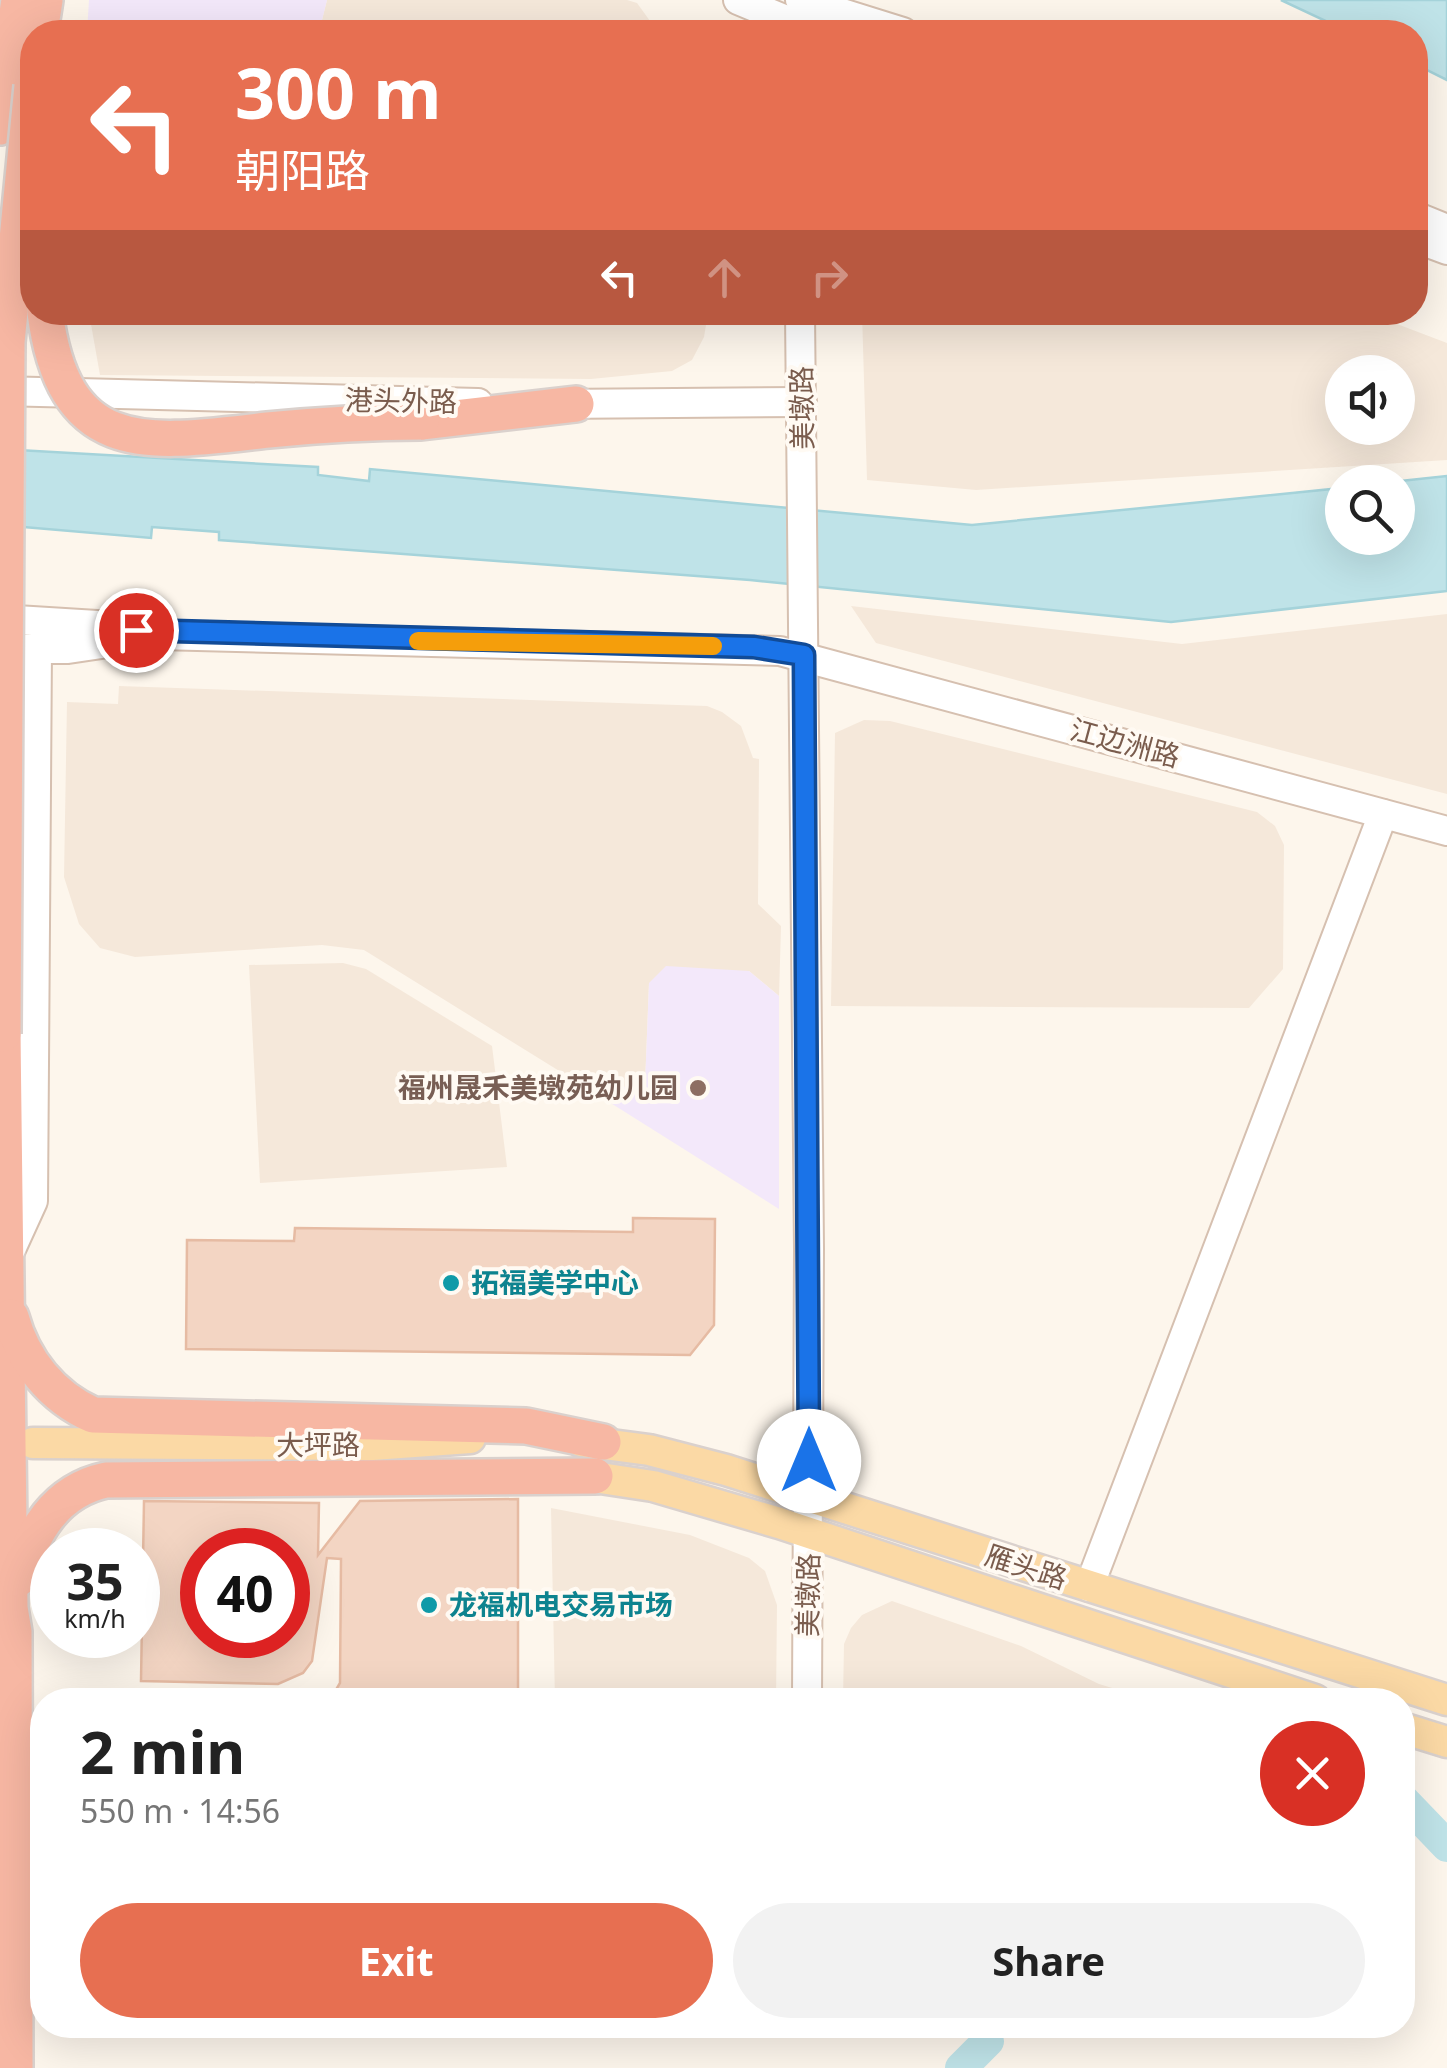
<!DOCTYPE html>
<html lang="en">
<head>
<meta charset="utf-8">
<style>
  :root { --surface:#fff; --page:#f2f2f2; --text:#222; --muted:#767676; --accent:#e76f51 }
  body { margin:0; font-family:"Noto Sans","Noto Sans SC",sans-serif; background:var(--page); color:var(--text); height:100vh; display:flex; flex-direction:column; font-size:38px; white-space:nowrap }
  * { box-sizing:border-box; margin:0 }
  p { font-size:32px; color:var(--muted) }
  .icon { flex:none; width:55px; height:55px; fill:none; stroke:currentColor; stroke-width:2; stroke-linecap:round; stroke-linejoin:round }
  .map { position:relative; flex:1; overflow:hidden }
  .sheet { position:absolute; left:30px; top:1688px; width:1385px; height:350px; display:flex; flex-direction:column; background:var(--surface); border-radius:40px; box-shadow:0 10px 40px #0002 }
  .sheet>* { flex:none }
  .top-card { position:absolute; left:20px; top:20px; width:1408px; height:305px; border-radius:40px; box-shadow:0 10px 40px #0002; background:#e76f51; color:#fff; overflow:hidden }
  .tools { position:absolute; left:1325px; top:355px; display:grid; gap:20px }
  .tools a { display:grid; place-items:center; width:90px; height:90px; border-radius:50%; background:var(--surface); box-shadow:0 10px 40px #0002; font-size:50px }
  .speed { position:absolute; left:30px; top:1528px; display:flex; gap:20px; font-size:50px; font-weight:700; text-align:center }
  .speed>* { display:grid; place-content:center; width:130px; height:130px; border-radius:50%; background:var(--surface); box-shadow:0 10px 40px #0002; line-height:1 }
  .speed small { font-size:25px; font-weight:400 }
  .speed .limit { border:15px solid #d22; background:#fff; color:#111 }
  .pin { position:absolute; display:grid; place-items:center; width:85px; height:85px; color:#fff; margin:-42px; border:5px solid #fff; border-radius:50%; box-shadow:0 2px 10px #0007 }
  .me { position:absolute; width:110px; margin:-55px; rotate:0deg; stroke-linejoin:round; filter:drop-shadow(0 0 8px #0008) }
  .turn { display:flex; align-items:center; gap:35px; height:210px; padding:0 50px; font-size:45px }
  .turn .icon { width:130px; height:130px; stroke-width:2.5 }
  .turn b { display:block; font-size:70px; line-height:85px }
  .lanes { display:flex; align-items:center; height:95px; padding:0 50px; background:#0003; justify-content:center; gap:50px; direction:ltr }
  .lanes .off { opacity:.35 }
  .round { display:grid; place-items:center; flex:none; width:105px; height:105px; border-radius:52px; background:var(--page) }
  .summary { display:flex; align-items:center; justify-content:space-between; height:170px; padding:0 50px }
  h1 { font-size:60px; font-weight:700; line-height:75px }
  .cta { display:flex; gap:20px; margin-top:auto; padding:20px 50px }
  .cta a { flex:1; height:115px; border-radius:60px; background:var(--accent); color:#fff; font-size:40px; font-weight:700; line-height:115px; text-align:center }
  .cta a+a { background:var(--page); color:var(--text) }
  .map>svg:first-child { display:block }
  .residential { fill:#f5e8da; fill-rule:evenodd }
  .education { fill:#f3e8fa }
  .water { fill:#bfe3e8; stroke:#a5d3da; stroke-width:2.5 }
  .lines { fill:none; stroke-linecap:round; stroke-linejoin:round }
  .river { stroke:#bfe3e8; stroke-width:32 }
  .building { fill:#f3d5c3; stroke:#e6bba3; stroke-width:2.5; fill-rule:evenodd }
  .secondary-casing { stroke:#d6c0b0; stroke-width:32 }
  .primary-casing { stroke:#dad1cd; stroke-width:35 }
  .highway-casing { stroke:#dad1cd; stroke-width:40 }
  .secondary { stroke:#fff; stroke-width:28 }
  .primary { stroke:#fbd9a5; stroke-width:30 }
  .highway { stroke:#f7b7a3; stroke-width:35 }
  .highway-bridge-casing { stroke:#dad1cd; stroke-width:40; stroke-linecap:butt }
  .highway-bridge { stroke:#f7b7a3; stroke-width:35 }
  .route-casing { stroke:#114b97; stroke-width:25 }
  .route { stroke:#1a73e8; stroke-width:18 }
  .slow { stroke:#f59e0b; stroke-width:18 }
  .education-dot { fill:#8d6e63; stroke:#fffaf3; stroke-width:4 }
  .culture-dot { fill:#0f9aa8; stroke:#fffaf3; stroke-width:4 }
  .labels { text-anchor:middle; stroke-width:8; stroke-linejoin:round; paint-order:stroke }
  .street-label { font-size:28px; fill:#7a5c4d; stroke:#fffaf3 }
  .education-label { font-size:28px; font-weight:bold; fill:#785e54; stroke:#fffaf3; text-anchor:end }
  .culture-label { font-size:28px; font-weight:bold; fill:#0d838f; stroke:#fffaf3; text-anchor:start }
</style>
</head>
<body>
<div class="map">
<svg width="1447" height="2068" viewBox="0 0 1447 2068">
  <rect width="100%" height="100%" fill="#fdf6ec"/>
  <!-- residential -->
  <g class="residential">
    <polygon points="327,0 627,0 637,3 658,32 319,32"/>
    <polygon points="89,313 89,312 708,313 704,337 692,360 672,371 591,379 100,375"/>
    <path d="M862,313h506l79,30v117l-471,30 -109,-10zM1398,372v56h-56v-56z"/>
    <polygon points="851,606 1182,644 1447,614 1447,794 876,643"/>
    <polygon points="119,686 707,706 722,712 741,726 753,758 759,759 758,904 781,926 779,996 749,971 649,983 645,1085 590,1090 364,950 322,945 135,957 100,948 79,924 64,877 67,702 118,704"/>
    <polygon points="864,720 890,721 1257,812 1275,826 1284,845 1283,969 1249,1008 831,1006 835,733"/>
    <polygon points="343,963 366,969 492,1046 507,1167 260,1183 249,965"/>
    <polygon points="551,1508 690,1535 749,1558 765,1571 777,1605 776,1700 555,1700"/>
    <polygon points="892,1601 1021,1646 1099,1684 1152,1700 843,1700 844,1644 851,1628 862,1615"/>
  </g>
  <!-- education -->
  <g class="education">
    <polygon points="89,0 327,0 319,32 87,32"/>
    <polygon points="666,966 749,971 779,996 779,1209 590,1090 645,1085 649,983"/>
  </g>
  <!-- water -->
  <g class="water">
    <polygon points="1281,0 1447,0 1447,80 1415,64 1415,32 1349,32"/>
    <polygon points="0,449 318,467 318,475 369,481 370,469 972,525 1342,488 1342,538 1398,538 1398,482 1391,482 1447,476 1447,591 1171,622 750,580 219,540 219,532 152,527 151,538 0,525"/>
  </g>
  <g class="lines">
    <!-- river -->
    <g class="river">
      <polyline points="1402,1799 1447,1846"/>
      <polyline points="961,2068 988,2041"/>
    </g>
  </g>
  <!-- building -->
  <g class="building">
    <polygon points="633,1218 715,1219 714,1325 690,1355 186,1349 187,1240 294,1241 295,1228 633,1232"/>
    <path d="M518,1499v201h-188l10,-17 1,-124 -14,-1 -15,103 -9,12 -25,11 -137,-3 3,-180 175,2 -1,52 42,-54zM202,1550h86v85h-86z"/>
  </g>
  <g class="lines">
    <defs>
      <g id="secondary">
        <polyline points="738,0 815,32"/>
        <polyline points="800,0 903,32"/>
        <polyline points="1415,216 1447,229"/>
        <polyline points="1415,238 1447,250"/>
        <polyline points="800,312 809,1249 807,1700"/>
        <polyline points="0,391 478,403"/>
        <polyline points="556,404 802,402"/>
        <polyline points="0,619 113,626 158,635 780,651 1447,831"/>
        <polyline points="21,649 68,649 142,638"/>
        <polyline points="7,1258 33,1201 37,649"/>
        <polyline points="1089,1587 1383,814"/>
      </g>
      <g id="primary">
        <polyline points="581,1441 649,1450 726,1470 1447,1700"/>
        <polyline points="33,1443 372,1445 470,1438"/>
        <polyline points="574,1474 653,1486 779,1523 1315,1700"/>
        <polyline points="1402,1728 1447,1742"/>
      </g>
      <g id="highway">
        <polyline points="40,32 45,0"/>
        <polyline points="0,127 19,0"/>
        <polyline points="421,422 576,404"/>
        <polyline points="3,1034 10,1608 14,1632 15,2068"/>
        <path d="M11,1317c12,44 41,80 82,98l433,11 77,16"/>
        <path d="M18,1579c14,-47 37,-88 88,-99l489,-4"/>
      </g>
    </defs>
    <!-- secondary casing -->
    <use href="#secondary" class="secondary-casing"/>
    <!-- primary casing -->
    <use href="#primary" class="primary-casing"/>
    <!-- highway casing -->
    <use href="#highway" class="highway-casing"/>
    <!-- secondary -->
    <use href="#secondary" class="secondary"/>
    <!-- primary -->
    <use href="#primary" class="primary"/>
    <!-- highway -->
    <use href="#highway" class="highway"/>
    <defs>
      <g id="highway-bridge">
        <path d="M45,312c19,149 105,131 223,118 51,-5 102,-8 153,-8"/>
        <polyline points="3,1034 7,342 32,86"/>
      </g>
    </defs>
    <!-- highway-bridge casing -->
    <use href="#highway-bridge" class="highway-bridge-casing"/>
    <!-- highway-bridge -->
    <use href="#highway-bridge" class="highway-bridge"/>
  </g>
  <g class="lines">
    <defs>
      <polyline id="route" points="136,630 754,647 804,655 809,1461"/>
    </defs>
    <!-- route casing -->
    <use href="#route" class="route-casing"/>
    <!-- route -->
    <use href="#route" class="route"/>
    <!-- slow -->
    <polyline class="slow" points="418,641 713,646"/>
  </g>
  <!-- markers -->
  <circle class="education-dot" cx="698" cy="1088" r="10"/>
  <g class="culture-dot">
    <circle cx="451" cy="1283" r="10"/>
    <circle cx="429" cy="1605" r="10"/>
  </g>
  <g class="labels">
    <!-- street labels -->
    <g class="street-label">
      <text transform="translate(401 401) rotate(1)" y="10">港头外路</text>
      <text transform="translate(802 408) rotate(-91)" y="10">美墩路</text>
      <text transform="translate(1125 743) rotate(15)" y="10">江边洲路</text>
      <text x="318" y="1455">大坪路</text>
      <text transform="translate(1026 1567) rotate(18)" y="10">雁头路</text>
      <text transform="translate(808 1595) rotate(-89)" y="10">美墩路</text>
    </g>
    <!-- education labels -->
    <g class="education-label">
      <text x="678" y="1098">福州晟禾美墩苑幼儿园</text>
    </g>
    <!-- culture labels -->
    <g class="culture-label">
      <text x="471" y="1293">拓福美学中心</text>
      <text x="449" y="1615">龙福机电交易市场</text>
    </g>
  </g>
</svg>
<div class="tools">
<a><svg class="icon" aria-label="sound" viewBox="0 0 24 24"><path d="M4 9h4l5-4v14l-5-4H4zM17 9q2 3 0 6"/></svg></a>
<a><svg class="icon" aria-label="search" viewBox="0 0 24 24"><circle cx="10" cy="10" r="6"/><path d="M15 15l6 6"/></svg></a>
</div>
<div class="speed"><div>35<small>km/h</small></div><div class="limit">40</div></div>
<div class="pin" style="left:136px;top:630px;background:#d93025"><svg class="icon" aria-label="arrive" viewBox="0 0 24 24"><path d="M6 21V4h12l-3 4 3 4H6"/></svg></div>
<svg class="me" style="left:809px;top:1461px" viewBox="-20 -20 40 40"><circle r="19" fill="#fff"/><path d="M0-13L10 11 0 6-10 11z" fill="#1a73e8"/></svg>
<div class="top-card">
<div class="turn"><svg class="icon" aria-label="left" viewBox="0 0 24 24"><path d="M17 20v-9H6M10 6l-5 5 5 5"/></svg><div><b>300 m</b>朝阳路</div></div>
<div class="lanes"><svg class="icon" aria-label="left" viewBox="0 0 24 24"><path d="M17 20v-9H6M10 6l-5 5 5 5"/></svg><svg class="icon off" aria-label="ahead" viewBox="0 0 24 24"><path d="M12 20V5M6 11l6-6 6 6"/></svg><svg class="icon off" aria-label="right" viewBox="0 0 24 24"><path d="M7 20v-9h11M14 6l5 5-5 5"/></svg></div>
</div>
<section class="sheet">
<div class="summary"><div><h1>2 min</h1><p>550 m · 14:56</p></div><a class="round" style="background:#d93025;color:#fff"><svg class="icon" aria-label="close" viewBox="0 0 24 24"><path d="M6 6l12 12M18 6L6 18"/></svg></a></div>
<div class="cta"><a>Exit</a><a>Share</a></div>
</section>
</div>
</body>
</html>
